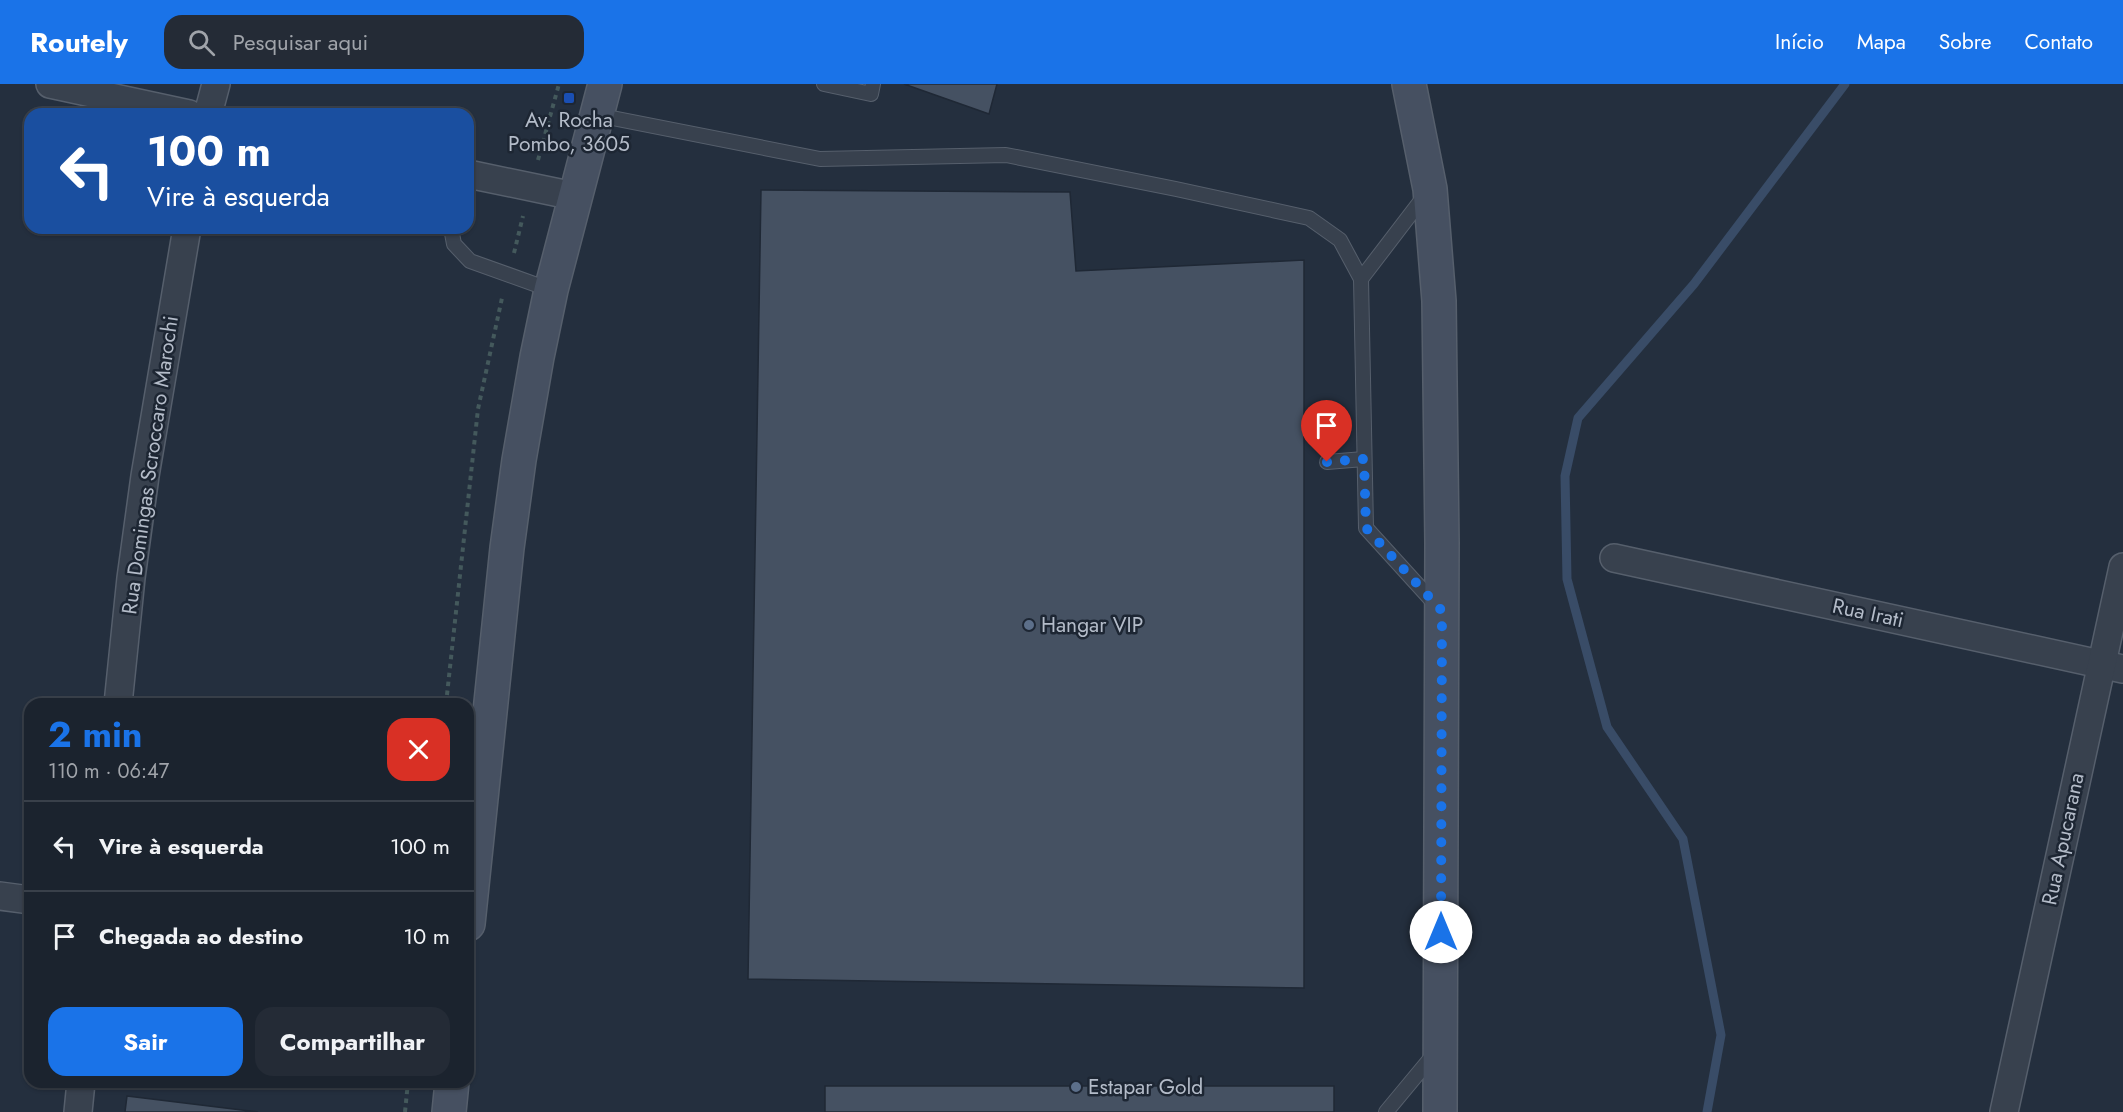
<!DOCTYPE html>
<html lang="pt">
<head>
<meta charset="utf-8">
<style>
  :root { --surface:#1b232e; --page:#242b36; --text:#f1f3f6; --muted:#a0a4aa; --line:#39404a; --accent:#1a73e8 }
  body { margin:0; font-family:Jost,sans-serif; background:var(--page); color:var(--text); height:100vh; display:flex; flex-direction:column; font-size:22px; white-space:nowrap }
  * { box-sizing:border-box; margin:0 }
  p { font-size:20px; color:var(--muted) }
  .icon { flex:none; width:33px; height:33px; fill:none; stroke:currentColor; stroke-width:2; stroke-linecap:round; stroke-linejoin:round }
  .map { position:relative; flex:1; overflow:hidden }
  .drawer { position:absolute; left:24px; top:614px; width:450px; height:390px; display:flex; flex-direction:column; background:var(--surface); border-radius:18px; box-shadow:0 2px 4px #0004,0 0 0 2px var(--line) }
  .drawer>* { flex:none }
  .top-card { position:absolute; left:24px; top:24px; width:450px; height:126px; border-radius:18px; box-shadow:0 2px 4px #0004,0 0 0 2px var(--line); background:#1a4fa0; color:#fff; overflow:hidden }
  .pin { position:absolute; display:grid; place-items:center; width:51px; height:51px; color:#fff; margin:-62px -26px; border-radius:50% 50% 50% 0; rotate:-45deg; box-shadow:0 0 6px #0007 }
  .pin .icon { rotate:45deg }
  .me { position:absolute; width:66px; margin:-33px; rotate:0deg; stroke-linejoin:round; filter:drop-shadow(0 0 4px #0008) }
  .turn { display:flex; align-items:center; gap:21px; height:126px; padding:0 24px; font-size:27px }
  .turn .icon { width:78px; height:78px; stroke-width:2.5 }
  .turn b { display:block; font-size:42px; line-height:51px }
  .round { display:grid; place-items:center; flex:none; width:63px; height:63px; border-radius:18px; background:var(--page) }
  .overview { display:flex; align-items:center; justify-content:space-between; height:102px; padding:0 24px }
  h1 { font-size:36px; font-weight:700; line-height:45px; color:var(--accent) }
  .cta { display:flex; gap:12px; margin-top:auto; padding:12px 24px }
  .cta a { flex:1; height:69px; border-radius:18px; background:var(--accent); color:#fff; font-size:24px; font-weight:700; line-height:69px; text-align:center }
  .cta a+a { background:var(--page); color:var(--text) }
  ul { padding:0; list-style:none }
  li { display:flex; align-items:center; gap:18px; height:90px; padding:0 24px; border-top:2px solid var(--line) }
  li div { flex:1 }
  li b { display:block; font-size:22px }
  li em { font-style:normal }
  header { display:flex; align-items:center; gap:36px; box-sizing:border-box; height:84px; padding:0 30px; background:var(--accent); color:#fff }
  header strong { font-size:28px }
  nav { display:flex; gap:33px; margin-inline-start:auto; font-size:21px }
  .search { width:420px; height:54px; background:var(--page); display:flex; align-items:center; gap:15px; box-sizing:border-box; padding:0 21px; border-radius:18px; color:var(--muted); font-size:22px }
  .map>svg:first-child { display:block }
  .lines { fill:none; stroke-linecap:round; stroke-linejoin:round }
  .stream { stroke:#394c67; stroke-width:9 }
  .building { fill:#455162; stroke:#1f2835; stroke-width:1.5 }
  .lane-casing { stroke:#565f6c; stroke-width:16 }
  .street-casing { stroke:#565f6c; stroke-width:30 }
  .secondary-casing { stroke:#565f6c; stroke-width:36 }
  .path { stroke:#44595c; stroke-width:4; stroke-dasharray:4.5 4.5; stroke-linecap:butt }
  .lane { stroke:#38414e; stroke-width:14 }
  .street { stroke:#38414e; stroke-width:27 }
  .secondary { stroke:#465061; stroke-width:33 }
  .route { stroke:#1a73e8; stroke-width:10; stroke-dasharray:0 18 }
  .transit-dot { fill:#1a4fb4; stroke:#1d2633; stroke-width:2 }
  .service-dot { fill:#5c6f8a; stroke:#1d2633; stroke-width:2 }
  .labels { text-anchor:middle; stroke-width:5; stroke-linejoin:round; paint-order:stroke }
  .poi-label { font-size:21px; fill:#b4bcc9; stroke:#1d2633; text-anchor:start }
  .street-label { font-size:21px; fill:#b4bcc9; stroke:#1d2633 }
</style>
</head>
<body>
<header>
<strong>Routely</strong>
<div class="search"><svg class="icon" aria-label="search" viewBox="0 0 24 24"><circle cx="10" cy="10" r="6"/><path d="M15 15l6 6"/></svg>Pesquisar aqui</div>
<nav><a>Início</a><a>Mapa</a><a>Sobre</a><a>Contato</a></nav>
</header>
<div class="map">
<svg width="2123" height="1028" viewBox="0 0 2123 1028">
  <rect width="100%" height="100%" fill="#242f3e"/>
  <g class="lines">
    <!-- stream -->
    <polyline class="stream" points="1707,1028 1721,951 1683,755 1607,643 1567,495 1565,392 1578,334 1694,200 1845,0"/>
  </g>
  <!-- building -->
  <g class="building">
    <polygon points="904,0 997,0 989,30"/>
    <polygon points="761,106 1070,108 1076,187 1304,176 1304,904 748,895"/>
    <rect x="825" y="1002" width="509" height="26"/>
    <polygon points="127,1012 258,1028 125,1028"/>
  </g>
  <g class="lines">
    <defs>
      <g id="lane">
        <polyline points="824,0 871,10 873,0"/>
        <polyline points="597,31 820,75 1006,71 1176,105 1309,134 1340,156 1361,195"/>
        <polyline points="1426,110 1361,195 1366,444 1436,521"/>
        <polyline points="451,144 454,160 470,177 551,206"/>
        <polyline points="1327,378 1364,375"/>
        <polyline points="1386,1028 1435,969"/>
      </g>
      <g id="street">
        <polyline points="50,0 189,30"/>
        <polyline points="208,30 216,0"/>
        <polyline points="468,90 574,112"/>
        <polyline points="1614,474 2123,585"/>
        <polyline points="118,620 131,494 145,392 187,144"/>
        <polyline points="0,812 30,816"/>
        <polyline points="78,1028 81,998"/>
        <polyline points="2004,1028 2123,483"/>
      </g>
      <g id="secondary">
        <polyline points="1409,0 1430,105 1439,217 1442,459 1440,1028"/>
        <polyline points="468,840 507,464 519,376 537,273 551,206 605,0"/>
        <polyline points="449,1028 452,998"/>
      </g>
    </defs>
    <!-- lane casing -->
    <use href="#lane" class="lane-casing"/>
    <!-- street casing -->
    <use href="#street" class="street-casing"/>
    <!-- secondary casing -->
    <use href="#secondary" class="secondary-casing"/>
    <!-- path -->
    <g class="path">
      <polyline points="538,76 559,0"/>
      <polyline points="514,169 523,132"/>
      <polyline points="446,620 478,325 502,214"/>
      <polyline points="405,1028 408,998"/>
    </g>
    <!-- lane -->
    <use href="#lane" class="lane"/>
    <!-- street -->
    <use href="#street" class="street"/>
    <!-- secondary -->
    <use href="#secondary" class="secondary"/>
  </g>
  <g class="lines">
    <!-- route -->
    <polyline class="route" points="1327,378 1364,375 1366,444 1442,527 1441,848"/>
  </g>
  <!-- markers -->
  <rect class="transit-dot" x="563" y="8" width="12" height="12" rx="3"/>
  <g class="service-dot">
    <circle cx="1029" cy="541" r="6"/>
    <circle cx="1076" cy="1003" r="6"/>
  </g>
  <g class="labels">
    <!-- poi labels -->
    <g class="poi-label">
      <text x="569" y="43" text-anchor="middle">Av. Rocha<tspan x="569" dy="24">Pombo, 3605</tspan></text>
      <text x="1041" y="548">Hangar VIP</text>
      <text x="1088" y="1010">Estapar Gold</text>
    </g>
    <!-- street labels -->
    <g class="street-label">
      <text transform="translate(150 381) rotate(-82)" y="7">Rua Domingas Scroccaro Marochi</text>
      <text transform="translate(1868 529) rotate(12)" y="7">Rua Irati</text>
      <text transform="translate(2063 755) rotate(-78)" y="7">Rua Apucarana</text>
    </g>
  </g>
</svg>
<div class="pin" style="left:1327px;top:378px;background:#d93025"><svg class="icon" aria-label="arrive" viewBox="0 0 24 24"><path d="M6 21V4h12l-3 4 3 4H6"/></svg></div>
<svg class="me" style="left:1441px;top:848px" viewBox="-20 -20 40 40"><circle r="19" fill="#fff"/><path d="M0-13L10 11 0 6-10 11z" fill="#1a73e8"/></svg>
<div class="top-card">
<div class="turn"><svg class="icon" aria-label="left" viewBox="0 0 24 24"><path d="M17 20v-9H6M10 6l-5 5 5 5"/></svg><div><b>100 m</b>Vire à esquerda</div></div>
</div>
<section class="drawer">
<div class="overview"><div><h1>2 min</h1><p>110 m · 06:47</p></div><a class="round" style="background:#d93025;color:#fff"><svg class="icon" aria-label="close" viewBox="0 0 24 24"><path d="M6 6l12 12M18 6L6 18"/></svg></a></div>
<ul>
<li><svg class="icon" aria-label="left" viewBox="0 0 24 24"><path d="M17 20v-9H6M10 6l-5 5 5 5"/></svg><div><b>Vire à esquerda</b></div><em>100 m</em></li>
<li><svg class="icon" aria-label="arrive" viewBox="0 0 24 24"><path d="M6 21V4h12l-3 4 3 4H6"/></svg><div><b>Chegada ao destino</b></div><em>10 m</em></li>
</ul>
<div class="cta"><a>Sair</a><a>Compartilhar</a></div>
</section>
</div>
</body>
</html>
